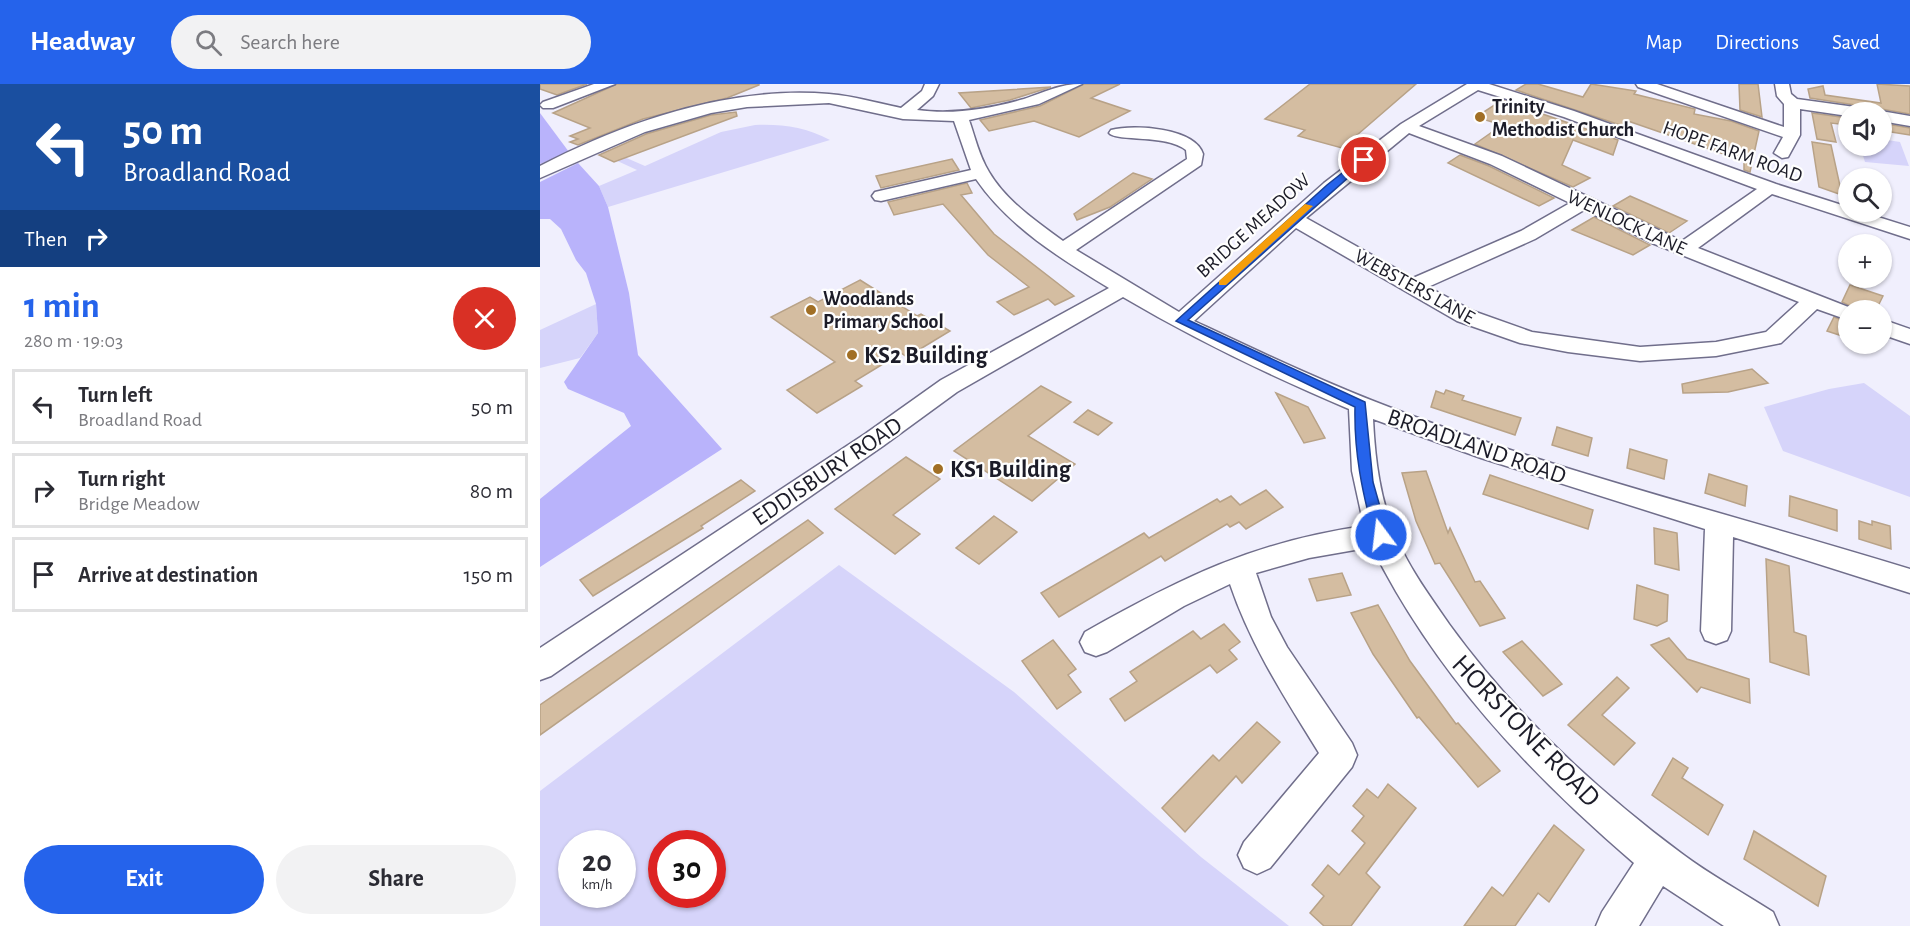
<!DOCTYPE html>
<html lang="en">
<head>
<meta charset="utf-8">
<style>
  :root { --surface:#fff; --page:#f2f2f3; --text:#2b2b33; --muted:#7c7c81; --line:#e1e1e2; --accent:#2563eb }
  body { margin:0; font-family:"Alegreya Sans",sans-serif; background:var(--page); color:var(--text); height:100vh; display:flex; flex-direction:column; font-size:22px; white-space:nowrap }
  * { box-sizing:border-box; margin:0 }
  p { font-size:20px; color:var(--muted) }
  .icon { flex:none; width:33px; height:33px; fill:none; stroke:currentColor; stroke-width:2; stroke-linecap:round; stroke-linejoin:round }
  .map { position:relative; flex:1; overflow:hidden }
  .side { display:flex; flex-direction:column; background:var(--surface); width:540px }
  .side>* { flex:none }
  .top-card { background:#1a4fa0; color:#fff; overflow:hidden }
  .fabs { position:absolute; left:1298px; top:18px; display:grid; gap:12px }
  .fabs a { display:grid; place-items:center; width:54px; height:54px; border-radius:50%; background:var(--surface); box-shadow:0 2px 4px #0004; font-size:30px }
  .speed { position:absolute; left:18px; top:746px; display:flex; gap:12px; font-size:30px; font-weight:700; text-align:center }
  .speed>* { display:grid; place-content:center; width:78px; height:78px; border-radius:50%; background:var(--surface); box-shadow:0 2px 4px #0004; line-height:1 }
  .speed small { font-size:15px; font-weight:400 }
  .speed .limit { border:9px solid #d22; background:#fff; color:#111 }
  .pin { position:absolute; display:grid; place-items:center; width:51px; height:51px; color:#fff; margin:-26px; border:3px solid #fff; border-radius:50%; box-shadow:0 2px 6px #0007 }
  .me { position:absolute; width:66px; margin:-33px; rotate:345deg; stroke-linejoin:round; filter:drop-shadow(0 0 4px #0008) }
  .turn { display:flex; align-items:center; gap:21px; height:126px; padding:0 24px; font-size:27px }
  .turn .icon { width:78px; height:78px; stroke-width:2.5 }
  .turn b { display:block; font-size:42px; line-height:51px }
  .then { display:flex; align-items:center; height:57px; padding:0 24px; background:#0003; gap:12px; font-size:22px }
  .round { display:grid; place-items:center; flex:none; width:63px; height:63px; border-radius:32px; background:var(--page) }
  .summary { display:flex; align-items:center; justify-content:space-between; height:102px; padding:0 24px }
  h1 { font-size:36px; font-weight:600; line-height:45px; color:var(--accent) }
  .action { display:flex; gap:12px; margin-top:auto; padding:12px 24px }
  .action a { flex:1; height:69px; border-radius:36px; background:var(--accent); color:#fff; font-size:24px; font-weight:600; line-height:69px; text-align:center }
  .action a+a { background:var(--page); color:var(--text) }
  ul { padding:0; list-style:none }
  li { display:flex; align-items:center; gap:18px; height:75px; margin:0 12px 9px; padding:0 12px; border:3px solid var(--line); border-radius:0px }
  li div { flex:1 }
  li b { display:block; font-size:22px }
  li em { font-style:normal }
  header { display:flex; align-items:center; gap:36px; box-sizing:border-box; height:84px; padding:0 30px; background:var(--accent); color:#fff }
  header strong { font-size:28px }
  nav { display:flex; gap:33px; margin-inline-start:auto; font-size:21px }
  .search { width:420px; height:54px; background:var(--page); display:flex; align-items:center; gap:15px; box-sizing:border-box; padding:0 21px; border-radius:33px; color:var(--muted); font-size:22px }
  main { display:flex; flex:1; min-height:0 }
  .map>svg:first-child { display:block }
  .green { fill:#d6d4fa; fill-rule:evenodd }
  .forest { fill:#b9b3fb }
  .building { fill:#d4bda1; stroke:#b8a287; stroke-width:1.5 }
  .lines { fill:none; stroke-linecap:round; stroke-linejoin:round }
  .minor-casing { stroke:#706e8b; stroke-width:3 }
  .minor { fill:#fff; fill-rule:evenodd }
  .route { fill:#2563eb; stroke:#184099; stroke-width:1.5 }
  .slow { fill:#f59e0b }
  .poi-dot { fill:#a16f25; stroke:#fefefe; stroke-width:2 }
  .labels { text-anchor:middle; stroke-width:4.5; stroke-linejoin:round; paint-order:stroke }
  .far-poi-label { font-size:20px; font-weight:bold; fill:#1c1c28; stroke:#fefefe; text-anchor:start }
  .far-street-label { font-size:20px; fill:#1c1c28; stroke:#fefefe }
  .poi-label { font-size:24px; font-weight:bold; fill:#1c1c28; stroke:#fefefe; text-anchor:start }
  .street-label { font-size:24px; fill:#1c1c28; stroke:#fefefe }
  .near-street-label { font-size:28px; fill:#1c1c28; stroke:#fefefe }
</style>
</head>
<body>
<header>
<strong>Headway</strong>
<div class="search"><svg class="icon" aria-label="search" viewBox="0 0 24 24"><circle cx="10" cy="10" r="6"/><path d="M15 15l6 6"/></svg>Search here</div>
<nav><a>Map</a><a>Directions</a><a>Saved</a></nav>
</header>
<main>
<section class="side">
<div class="top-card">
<div class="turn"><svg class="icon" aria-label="left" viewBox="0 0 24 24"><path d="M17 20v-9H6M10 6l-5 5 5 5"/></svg><div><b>50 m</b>Broadland Road</div></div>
<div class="then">Then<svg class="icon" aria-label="right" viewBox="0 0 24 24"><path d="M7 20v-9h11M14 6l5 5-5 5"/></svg></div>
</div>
<div class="summary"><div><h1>1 min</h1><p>280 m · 19:03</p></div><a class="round" style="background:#d93025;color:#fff"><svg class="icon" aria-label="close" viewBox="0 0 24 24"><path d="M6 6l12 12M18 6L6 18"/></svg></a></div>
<ul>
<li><svg class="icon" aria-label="left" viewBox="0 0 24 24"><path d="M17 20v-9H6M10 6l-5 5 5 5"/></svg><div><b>Turn left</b><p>Broadland Road</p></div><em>50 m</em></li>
<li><svg class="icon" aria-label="right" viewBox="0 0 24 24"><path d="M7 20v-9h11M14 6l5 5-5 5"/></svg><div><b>Turn right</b><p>Bridge Meadow</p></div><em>80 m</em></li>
<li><svg class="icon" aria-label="arrive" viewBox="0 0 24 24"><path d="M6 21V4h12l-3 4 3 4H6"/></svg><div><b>Arrive at destination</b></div><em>150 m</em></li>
</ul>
<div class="action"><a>Exit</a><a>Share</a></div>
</section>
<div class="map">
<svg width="1370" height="842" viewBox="0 0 1370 842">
  <rect width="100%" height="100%" fill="#f0effd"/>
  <!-- green -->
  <g class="green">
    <path d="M215,41c28,-1 50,2 75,15l-222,67 -9,-21 38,-16 -37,-17 8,-3 37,16 76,-34z"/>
    <polygon points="1341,55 1360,58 1369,82 1325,78 1320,62 1341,62"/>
    <polygon points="56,220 58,249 40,274 0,284 0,246"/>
    <polygon points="1324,299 1370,332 1370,413 1243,367 1224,323 1289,305"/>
    <path d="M299,481l175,127 187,165 88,69h-749v-135zM32,759h50v51h-50zM122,759h50v51h-50z"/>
  </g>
  <!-- forest -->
  <g class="forest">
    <polygon points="0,29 29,68 0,80"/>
    <polygon points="38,79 59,102 68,123 89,209 98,271 182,365 0,483 0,415 91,342 84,329 28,305 24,298 58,249 56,220 46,189 36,176 21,145 10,135 0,135 0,98"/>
  </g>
  <!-- building -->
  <g class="building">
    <polygon points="0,0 47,0 17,11 0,5"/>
    <polygon points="77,0 219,0 219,1 187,14 103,35 38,61 30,58 38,55 30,52 50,44 13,29"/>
    <polygon points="544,0 580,0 551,14 590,27 539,53 494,37 449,47 440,36 500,22"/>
    <polygon points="770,0 876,0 802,64 758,52 765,46 725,35"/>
    <polygon points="986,0 998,0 1043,13 1051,0 1096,7 1094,10 1155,25 1154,30 1191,37 1219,47 1210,88 1204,86 1204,77 1085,36 1083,42 976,6"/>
    <polygon points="1199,0 1218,0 1222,33 1200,26"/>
    <polygon points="1337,0 1370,2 1370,30 1341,25 1325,28 1315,21 1270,14 1268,5 1283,2 1285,11 1341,19"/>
    <polygon points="511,3 470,16 431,24 419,9"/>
    <polygon points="962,16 1078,56 1073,71 1033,56 1022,81 1050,94 1033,103 935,60 962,41 936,33"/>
    <polygon points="196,28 197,32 74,78 59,71 106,50 171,31"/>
    <polygon points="1272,29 1308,34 1308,41 1291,39 1296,58 1277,55"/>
    <polygon points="1341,39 1370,44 1370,51 1345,47 1341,44"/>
    <polygon points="1272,58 1291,61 1302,111 1279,103"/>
    <polygon points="920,71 949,82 1014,114 999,122 908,79"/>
    <polygon points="412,75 419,86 341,104 336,92"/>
    <polygon points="593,89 612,95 570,123 537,136 534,130"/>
    <polygon points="427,99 432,109 421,111 454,150 534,212 515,221 508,215 474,231 457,218 489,203 448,171 403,120 354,131 348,118"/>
    <polygon points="1090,112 1147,137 1129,149 1073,122"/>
    <polygon points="1054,133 1110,161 1093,171 1032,146"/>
    <polygon points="320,196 377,232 381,230 410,247 367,273 361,269 315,297 322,302 277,329 247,306 295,278 231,233 270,213 278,218"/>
    <polygon points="1310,201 1343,212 1336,226 1318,226 1302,218"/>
    <polygon points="1294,233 1308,238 1308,254 1287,247"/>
    <polygon points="1212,285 1228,299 1188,308 1143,309 1142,300"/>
    <polygon points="501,302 531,318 488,352 535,380 492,417 414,367"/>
    <polygon points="906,306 924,312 922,316 981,334 975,351 891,323 896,307 904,310"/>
    <polygon points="736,309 768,323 785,354 764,359"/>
    <polygon points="548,326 572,339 558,351 534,338"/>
    <polygon points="1017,343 1052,354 1048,372 1012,361"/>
    <polygon points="1090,365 1127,376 1124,395 1087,384"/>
    <polygon points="366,373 400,395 353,431 380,450 355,470 295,425"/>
    <polygon points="886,387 908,449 910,444 935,498 940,497 965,534 940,542 900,479 895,480 876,437 862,389"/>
    <polygon points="1169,390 1207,402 1205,422 1165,409"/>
    <polygon points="950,391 1053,426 1048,445 943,410"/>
    <polygon points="201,396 215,407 161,442 163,444 53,512 40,496"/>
    <polygon points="726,406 743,423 706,445 699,438 690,443 687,440 625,477 621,472 519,533 501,509 604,449 609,454 677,415 680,418 691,412 700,421"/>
    <polygon points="1250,412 1297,426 1297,447 1249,432"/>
    <polygon points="454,432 477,448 439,480 416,464"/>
    <polygon points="268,436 283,449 0,651 0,621"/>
    <polygon points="1319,437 1332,441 1332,437 1350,442 1351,465 1319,455"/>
    <polygon points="1114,444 1137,449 1139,486 1115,480"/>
    <polygon points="1226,475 1249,482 1254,548 1266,552 1269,591 1230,578"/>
    <polygon points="802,489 811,511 777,517 769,495"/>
    <polygon points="1097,501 1128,511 1127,537 1117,542 1094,535"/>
    <polygon points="838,521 870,577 916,640 918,639 960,687 938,703 879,633 877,634 833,570 811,529"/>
    <polygon points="684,540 700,558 689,566 697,575 677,589 670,581 585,637 570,615 597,597 590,588 653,547 661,555"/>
    <polygon points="1129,554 1147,575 1209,595 1210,619 1161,603 1157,608 1111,561"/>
    <polygon points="513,556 536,585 528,591 541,608 517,625 482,577"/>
    <polygon points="982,557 1022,600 1003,612 963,568"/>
    <polygon points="1077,593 1089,604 1062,631 1095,659 1074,681 1028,641"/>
    <polygon points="717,638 740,658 702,699 696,692 645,748 622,724 673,671 679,677"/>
    <polygon points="1133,674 1148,684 1142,694 1183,721 1168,751 1112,711"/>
    <polygon points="848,700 876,724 826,789 840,803 811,842 784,842 770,829 784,812 772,801 788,781 799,791 825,759 812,747 824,732 813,722 827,705 838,714"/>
    <polygon points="1014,741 1044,766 1009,818 998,809 975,842 924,842 952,803 963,812"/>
    <polygon points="1214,747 1286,792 1278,822 1204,775"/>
  </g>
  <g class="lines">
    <defs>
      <g id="minor">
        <polygon points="54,0 75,0 13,24 3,24 0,21 3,18"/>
        <path d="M385,0h14l-6,12 -16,14c36,5 72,-1 107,-11 21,-7 35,-15 58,-15l-43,20 -70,16c6,17 10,36 20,52 17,29 48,50 74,69l124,-82 -1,-9c-20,-16 -69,-8 -77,-17l2,-3c23,-6 84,-2 92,24l-2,11 -125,85 103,62 145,-129 77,-59 66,-40h22l85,27 202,73 72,23v5h14l48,15v12l-138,-45 -74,54 158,62h-8v10l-31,-11 -36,34 -65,13 -76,5 -72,-9 -48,-9 -63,-22 -161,-93 -102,93c66,31 131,62 200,88 168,64 344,107 516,160v24l-177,-56 -2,94 -4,9 -11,4 -11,-4 -4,-9 4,-102 -224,-71 -108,-39c2,41 7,82 24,120 12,29 34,59 52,85 63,87 146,165 232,229 29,22 61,39 92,59l6,14h-55l-61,-40 -24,40h-43l6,-14 32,-49c-106,-91 -199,-190 -262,-316l-63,11 -53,15 15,44 16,30 65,96 5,12 -5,12 -82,101 -13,6 -13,-6 -6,-13 6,-13 75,-89c-34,-55 -68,-107 -89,-169l-46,22 -77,46 -11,4 -11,-4 -5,-10 5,-10c96,-54 168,-90 279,-106l-12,-55 -3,-62c-78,-33 -153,-69 -226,-112l-166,95 -74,54 -332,230 -11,4v-32l325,-214 76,-54 168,-92c-48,-29 -101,-62 -133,-109l-95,22 -6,-1 -3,-4 3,-4 96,-22 -17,-49 -51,-2 -74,-16 -82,4 -36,6 -66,19 -105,46v-12c87,-45 190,-80 289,-72 25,2 48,9 72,14l21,-17zM938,6l86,27 193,72 -75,52 -180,-85 -83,-30zM869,49l81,31 80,39 -49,28 -108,47 -107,-60zM1044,126l68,33 147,59 -33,30 -50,10 -76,5 -108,-15 -59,-21 -45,-24 107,-48z"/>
        <polygon points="1096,0 1117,0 1244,43 1244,20 1237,12 1235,0 1249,0 1251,10 1257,15 1315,23 1323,28 1308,28 1308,32 1260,25 1260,51 1248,73 1242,74 1234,69 1243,53 1098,3"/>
        <polygon points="1341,27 1370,32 1370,42 1341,37 1341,28 1336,28"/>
        <polygon points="1341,235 1370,245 1370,260 1341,250"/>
      </g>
    </defs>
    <!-- minor casing -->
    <use href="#minor" class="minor-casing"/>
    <!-- minor -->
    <use href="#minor" class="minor"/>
  </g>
  <!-- route -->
  <path class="route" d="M821,74l7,2 -180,160 177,82 8,80 15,53 -7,5 -7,-5c-12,-43 -20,-83 -19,-128l-179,-86 151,-136z"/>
  <!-- slow -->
  <polygon class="slow" points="765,120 773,122 686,201 679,201 679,197"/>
  <!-- markers -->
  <g class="poi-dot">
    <circle cx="940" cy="33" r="6"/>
    <circle cx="271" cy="226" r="6"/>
    <circle cx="312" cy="271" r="6"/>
    <circle cx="398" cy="385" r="6"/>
  </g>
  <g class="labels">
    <!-- far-poi labels -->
    <g class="far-poi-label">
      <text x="952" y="29">Trinity<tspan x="952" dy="23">Methodist Church</tspan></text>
      <text x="283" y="221">Woodlands<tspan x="283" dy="23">Primary School</tspan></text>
    </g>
    <!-- far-street labels -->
    <g class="far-street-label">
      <text transform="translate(1193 67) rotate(20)" y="7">HOPE FARM ROAD</text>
      <text transform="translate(1087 138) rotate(25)" y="7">WENLOCK LANE</text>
      <text transform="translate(713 141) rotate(-42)" y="7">BRIDGE MEADOW</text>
      <text transform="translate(875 202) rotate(29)" y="7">WEBSTERS LANE</text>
    </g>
    <!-- poi labels -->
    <g class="poi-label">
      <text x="324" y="279">KS2 Building</text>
      <text x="410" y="393">KS1 Building</text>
    </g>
    <!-- street labels -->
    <g class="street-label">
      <text transform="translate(937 362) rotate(19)" y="8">BROADLAND ROAD</text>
      <text transform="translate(287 387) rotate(-34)" y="8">EDDISBURY ROAD</text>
    </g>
    <!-- near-street labels -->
    <g class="near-street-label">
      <text transform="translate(987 646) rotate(46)" y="10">HORSTONE ROAD</text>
    </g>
  </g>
</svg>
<div class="fabs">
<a><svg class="icon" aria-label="sound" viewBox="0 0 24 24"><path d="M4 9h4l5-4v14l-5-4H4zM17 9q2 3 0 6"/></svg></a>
<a><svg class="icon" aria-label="search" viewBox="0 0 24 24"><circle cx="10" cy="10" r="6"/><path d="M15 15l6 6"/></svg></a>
<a>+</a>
<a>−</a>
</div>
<div class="speed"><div>20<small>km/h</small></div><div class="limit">30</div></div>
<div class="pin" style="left:824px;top:76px;background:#d93025"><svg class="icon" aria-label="arrive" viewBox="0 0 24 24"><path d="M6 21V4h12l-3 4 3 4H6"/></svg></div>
<svg class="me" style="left:841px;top:451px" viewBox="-20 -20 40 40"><circle r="17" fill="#2563eb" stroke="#fff" stroke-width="3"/><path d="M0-11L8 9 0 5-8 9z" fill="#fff"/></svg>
</div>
</main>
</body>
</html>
